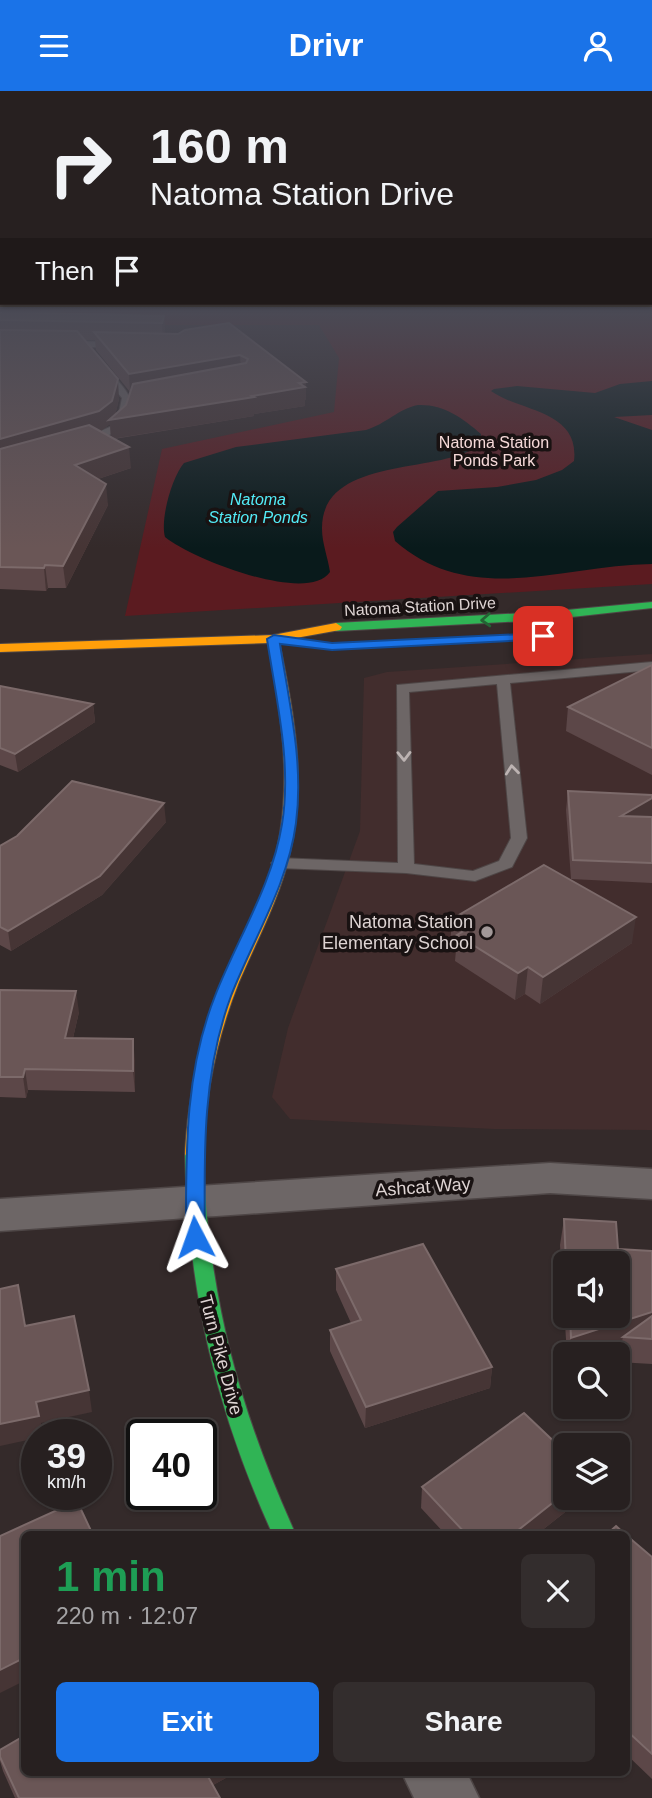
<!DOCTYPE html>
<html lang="en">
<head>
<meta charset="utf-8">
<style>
  :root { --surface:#272020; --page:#332d2d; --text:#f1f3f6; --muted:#a4a3a5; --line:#433e3e; --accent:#1a73e8 }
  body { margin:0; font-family:Helvetica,sans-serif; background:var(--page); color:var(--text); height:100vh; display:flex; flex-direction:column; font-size:26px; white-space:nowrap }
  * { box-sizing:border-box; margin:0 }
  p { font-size:23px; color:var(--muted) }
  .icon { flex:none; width:38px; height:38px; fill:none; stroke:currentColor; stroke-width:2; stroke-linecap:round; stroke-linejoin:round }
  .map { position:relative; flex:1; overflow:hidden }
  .sheet { position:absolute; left:21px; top:1440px; width:609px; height:245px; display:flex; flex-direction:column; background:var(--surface); border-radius:10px; box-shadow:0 2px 5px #0004,0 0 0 2px var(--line) }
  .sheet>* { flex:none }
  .top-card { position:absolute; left:0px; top:0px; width:653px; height:214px; box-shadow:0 2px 5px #0004,0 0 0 2px var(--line); background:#272020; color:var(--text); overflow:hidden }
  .buttons { position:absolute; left:553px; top:1160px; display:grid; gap:14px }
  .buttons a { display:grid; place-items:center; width:77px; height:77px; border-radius:10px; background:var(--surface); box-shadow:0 2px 5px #0004,0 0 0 2px var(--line); font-size:35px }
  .speed { position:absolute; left:21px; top:1328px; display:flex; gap:14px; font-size:35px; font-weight:700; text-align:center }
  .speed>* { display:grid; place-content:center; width:91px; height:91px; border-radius:50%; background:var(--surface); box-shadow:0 2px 5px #0004,0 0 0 2px var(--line); line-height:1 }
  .speed small { font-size:18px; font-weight:400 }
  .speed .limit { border:4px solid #111; border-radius:10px; background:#fff; color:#111 }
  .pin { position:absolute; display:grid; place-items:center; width:60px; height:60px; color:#fff; margin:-30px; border-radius:14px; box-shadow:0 4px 10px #0006 }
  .me { position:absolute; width:77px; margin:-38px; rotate:356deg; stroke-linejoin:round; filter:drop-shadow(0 0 5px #0008) }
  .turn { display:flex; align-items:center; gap:24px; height:147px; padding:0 35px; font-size:32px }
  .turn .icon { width:91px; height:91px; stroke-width:2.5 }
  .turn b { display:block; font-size:49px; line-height:60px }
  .then { display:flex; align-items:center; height:66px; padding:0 35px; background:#0003; gap:14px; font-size:26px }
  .round { display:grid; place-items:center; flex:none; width:74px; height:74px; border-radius:10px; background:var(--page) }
  .headline { display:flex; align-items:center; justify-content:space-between; height:119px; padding:0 35px }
  h1 { font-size:42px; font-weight:600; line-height:52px; color:#1e9e55 }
  .primary-button { display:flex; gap:14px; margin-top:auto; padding:14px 35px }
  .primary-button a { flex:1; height:80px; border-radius:10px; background:var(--accent); color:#fff; font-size:28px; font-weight:600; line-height:80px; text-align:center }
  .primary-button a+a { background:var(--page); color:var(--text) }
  header { display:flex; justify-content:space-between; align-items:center; height:91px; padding:0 35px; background:var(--accent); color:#fff; font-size:32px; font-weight:600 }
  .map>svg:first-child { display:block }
  .built { fill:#422d2d }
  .green { fill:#5b1b20 }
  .water { fill:#091a1b }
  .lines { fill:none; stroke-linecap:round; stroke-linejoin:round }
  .lane-casing { stroke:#4e4646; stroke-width:2 }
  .street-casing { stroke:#4e4646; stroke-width:3 }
  .fast-casing { stroke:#4e4646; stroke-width:2 }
  .slow-casing { stroke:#4e4646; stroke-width:2 }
  .lane { fill:#6d6666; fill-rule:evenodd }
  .street { fill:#6d6666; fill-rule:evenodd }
  .fast { fill:#30b455; fill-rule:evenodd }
  .slow { fill:#ff9f0a; fill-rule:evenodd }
  .wall { fill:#5c4748; fill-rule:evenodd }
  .shaded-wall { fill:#463535 }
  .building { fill:#6a5656; stroke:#7c6a6a; stroke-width:2 }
  .oneway { stroke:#246334 }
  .oneway2 { stroke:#bcb3b2 }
  .route { fill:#1a73e8; stroke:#114b97; stroke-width:2 }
  .poi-dot { fill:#a29898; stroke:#191212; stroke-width:2.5 }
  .labels { text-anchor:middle; stroke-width:7; stroke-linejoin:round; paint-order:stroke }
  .far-park-label { font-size:16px; fill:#f6dad9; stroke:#191212 }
  .far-water-label { font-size:16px; font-style:italic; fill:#53ecf7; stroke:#191212 }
  .far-street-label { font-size:16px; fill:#ded4d3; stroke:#191212 }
  .poi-label { font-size:18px; fill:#ded4d3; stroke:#191212; text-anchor:end }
  .street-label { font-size:18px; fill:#ded4d3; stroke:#191212 }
</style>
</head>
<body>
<header><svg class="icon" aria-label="menu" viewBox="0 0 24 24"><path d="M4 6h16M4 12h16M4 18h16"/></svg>Drivr<svg class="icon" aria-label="person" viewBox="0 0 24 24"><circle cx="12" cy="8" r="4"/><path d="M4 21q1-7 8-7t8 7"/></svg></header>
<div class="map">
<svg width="652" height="1707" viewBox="0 0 652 1707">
  <rect width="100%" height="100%" fill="#342a2a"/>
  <!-- built -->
  <polygon class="built" points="652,563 652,1039 494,1038 290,1028 272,1006 288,937 360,740 364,587 387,581"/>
  <!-- green -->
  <polygon class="green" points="0,218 652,218 652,493 125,525 162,358 334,321 339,267 319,234 0,234"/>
  <!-- water -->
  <g class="water">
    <path d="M652,290v34l-38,2 38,13v134c-89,1 -180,44 -257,-23l-2,-9 4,-5 41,-36 59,-4 39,-7 26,-10 12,-9c6,-51 -54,-49 -83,-70l3,-2 23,-3 78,7 25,-9z"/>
    <path d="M418,314c25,-1 45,13 63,29v9c-33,33 -160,10 -159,86 0,14 6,29 8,43 -23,33 -140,-14 -165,-35 -5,-18 7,-60 19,-74l52,-16 130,-17c20,-6 32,-21 52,-25z"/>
  </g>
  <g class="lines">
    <defs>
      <g id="lane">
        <polygon points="64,250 120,251 125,254 120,257 61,255 61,251"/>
        <path d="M100,277h6c20,22 38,35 13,63l-35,14 -5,-3 1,-2 32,-14 6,-9 4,-19 -22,-26z"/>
        <path d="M652,571v8l-142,13 17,155 -15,29 -37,14 -69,-8 -127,-5 -8,-5 8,-5 119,5 -1,-178zM497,593l14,154 -12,23 -26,10 -59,-7 -5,-172z"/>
      </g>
      <g id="street">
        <polygon points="550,1072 652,1078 652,1108 550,1102 0,1140 0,1108"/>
        <polygon points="402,1682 467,1682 479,1707 414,1707"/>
      </g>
      <g id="fast">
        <polygon points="652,511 652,517 545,529 336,540 330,536 336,532 545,521"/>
        <path d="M194,1056l6,2 3,5c5,141 35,253 93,381h-23c-57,-125 -85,-244 -88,-381l3,-5z"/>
      </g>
      <path id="slow" d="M336,532l6,4 -2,3 -61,11c15,70 28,142 11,212 -10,45 -33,87 -51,129 -22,55 -34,113 -36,172l-3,5h-12l-3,-5c3,-65 19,-126 44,-186 17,-39 39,-77 48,-119 15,-68 4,-138 -9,-206l-268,9v-8l273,-9z"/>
    </defs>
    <!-- lane casing -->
    <use href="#lane" class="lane-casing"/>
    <!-- street casing -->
    <use href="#street" class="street-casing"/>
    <!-- fast casing -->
    <use href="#fast" class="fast-casing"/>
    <!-- slow casing -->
    <use href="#slow" class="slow-casing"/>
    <!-- lane -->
    <use href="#lane" class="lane"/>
    <!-- street -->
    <use href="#street" class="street"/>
    <!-- fast -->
    <use href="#fast" class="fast"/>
    <!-- slow -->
    <use href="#slow" class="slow"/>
  </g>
  <!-- wall -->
  <g class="wall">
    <path d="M0,221l164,4 1,18h13l51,-11 77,77h-1v6l-51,8v2l-140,23 17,29 -33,11 10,26 -42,83h-18l-2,3 -46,-2zM84,249h11l1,10 34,42 -4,13 -11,10 4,-16zM110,333l1,13 -11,-6z"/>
    <polygon points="652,574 652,684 566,640 568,616"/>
    <polygon points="0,595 93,613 95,631 18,681 0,674"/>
    <polygon points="568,700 652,704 652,725 650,726 652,726 652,792 571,788 566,719"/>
    <polygon points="166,731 102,804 11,860 0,854 0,755"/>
    <polygon points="452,828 632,852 540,913 525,903 515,909 455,870 456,859 450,855"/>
    <polygon points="0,899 79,921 73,947 135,969 135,1001 28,999 26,1007 0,1006"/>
    <path d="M564,1128l54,30 34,2v113l-34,-2 3,-16 -26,9h-28l-7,-110zM565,1172h53v53h-53z"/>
    <polygon points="336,1178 492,1276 490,1297 365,1337 330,1260 330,1239 351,1232 336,1199"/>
    <polygon points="422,1396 583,1407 536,1444 446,1444 421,1417"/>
    <polygon points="626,1444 652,1466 652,1688 626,1663"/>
    <polygon points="0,1659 235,1682 213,1694 220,1707 15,1707 3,1680 0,1670"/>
  </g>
  <!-- shaded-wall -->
  <g class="shaded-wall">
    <polygon points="164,225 165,243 163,250 162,232"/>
    <polygon points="240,264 241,281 130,301 129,283"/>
    <polygon points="118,288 119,308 114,329 252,305 306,291 306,309 305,309 305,315 254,323 254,325 111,348 110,333 101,340 0,369 0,348"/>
    <polygon points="129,356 131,377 77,395 75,374"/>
    <polygon points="106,393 108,414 66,497 63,475"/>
    <polygon points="45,474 48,497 46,500 44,477"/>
    <polygon points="93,613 95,631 18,681 15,663"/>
    <polygon points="652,707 652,725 618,744 621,725"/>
    <polygon points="164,712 166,731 102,804 11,860 8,840"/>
    <polygon points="636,826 632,852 540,913 543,886"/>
    <polygon points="528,876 525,903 515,909 518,882"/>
    <polygon points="76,900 79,921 68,968 65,947"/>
    <polygon points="133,948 135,969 135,1001 133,980"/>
    <polygon points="25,978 28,999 26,1007 23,986"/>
    <polygon points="652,1221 652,1245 623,1246 621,1255 595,1264 569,1264 571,1247"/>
    <polygon points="492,1276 490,1297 365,1337 366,1316"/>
    <polygon points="89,1299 92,1321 41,1332 43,1344 37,1344 37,1347 0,1355 0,1333 36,1311"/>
    <polygon points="565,1402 565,1407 583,1407 536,1444 512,1444"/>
    <polygon points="24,1567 24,1590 0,1602 0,1579"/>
    <polygon points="205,1682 235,1682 206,1698"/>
  </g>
  <!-- building -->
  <g class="building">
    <polygon points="0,221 164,225 162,232 0,229"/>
    <polygon points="229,232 306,291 299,292 305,296 252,305 254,306 109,329 126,314 133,293 246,272 248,268 240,264 129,283 94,241 178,243 185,239"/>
    <polygon points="0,239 77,240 118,288 112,310 99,320 0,348"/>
    <polygon points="89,334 129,356 75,374 106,393 63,475 45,474 44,477 0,476 0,358"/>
    <polygon points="652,574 652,657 568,616"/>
    <polygon points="0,595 93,613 15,663 0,657"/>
    <polygon points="72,690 164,712 100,785 8,840 0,836 0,755 17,745"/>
    <polygon points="568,700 652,704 652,707 621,725 652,726 652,772 573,769"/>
    <polygon points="544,774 636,826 543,886 528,876 518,882 457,844 467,838 452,828"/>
    <polygon points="0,899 76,900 65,947 133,948 133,980 25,978 23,986 0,986"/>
    <polygon points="564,1128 616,1131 618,1158 652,1160 652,1221 571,1247 570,1225 618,1225 618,1172 566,1172"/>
    <polygon points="423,1153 492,1276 366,1316 330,1239 361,1229 336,1178"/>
    <polygon points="18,1194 25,1235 74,1225 89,1299 36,1311 39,1325 0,1333 0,1198"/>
    <polygon points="652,1225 652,1248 623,1246"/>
    <polygon points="524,1322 565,1361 565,1402 512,1444 467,1444 422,1396"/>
    <polygon points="77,1410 93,1444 24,1444 24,1567 0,1579 0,1445"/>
    <polygon points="616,1435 626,1444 606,1444"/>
    <polygon points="626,1444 652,1466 652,1663 626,1639"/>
    <polygon points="24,1645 24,1682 206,1682 220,1707 19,1707 0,1666 0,1659"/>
  </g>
  <!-- one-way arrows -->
  <defs><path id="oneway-chevron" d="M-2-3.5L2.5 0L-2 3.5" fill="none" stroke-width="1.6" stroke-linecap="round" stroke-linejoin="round" transform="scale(1.75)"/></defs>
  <use class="oneway" href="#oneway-chevron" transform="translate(486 529) rotate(177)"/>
  <g class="oneway2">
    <use href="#oneway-chevron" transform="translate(404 665) rotate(89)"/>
    <use href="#oneway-chevron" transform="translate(512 679) rotate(-96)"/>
  </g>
  <!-- sky -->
  <linearGradient id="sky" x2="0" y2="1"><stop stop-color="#1d1717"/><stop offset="0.48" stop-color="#4a4a55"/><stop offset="1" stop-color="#4a4a55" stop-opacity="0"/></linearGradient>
  <rect width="652" height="457" fill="url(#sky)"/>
  <!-- route -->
  <path class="route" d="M543,542l6,3 -2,3 -215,11 -52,-6c9,58 24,119 16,179 -8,62 -43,116 -65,173 -29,78 -27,160 -26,241l-3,6h-13l-3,-6c0,-82 -2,-163 29,-241 22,-57 57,-110 67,-172 10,-61 -6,-125 -15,-185l7,-4 58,8z"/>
  <!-- markers -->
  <circle class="poi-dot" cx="487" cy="841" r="7"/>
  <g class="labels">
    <!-- far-park labels -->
    <g class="far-park-label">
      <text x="494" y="357">Natoma Station<tspan x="494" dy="18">Ponds Park</tspan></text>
    </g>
    <!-- far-water labels -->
    <g class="far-water-label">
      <text x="258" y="414">Natoma<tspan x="258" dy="18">Station Ponds</tspan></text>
    </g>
    <!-- far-street labels -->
    <g class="far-street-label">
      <text transform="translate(420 515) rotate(-3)" y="6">Natoma Station Drive</text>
    </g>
    <!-- poi labels -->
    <g class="poi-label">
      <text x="473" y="837">Natoma Station<tspan x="473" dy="21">Elementary School</tspan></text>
    </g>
    <!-- street labels -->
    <g class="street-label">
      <text transform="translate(423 1096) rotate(-4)" y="6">Ashcat Way</text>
      <text transform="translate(221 1264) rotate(75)" y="6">Turn Pike Drive</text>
    </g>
  </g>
</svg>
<div class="buttons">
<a><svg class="icon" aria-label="sound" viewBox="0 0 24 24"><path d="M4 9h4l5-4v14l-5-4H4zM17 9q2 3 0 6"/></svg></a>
<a><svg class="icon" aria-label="search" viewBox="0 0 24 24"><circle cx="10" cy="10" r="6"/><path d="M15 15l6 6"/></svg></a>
<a><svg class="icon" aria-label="layers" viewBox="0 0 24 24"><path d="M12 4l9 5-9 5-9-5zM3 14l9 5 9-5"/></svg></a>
</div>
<div class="speed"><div>39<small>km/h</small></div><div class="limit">40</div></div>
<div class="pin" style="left:543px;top:545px;background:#d93025"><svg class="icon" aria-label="arrive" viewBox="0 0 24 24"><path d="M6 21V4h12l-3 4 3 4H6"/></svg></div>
<svg class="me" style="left:195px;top:1146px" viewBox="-20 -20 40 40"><path d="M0-17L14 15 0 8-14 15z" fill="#1a73e8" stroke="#fff" stroke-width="4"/></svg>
<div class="top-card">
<div class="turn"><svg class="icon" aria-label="right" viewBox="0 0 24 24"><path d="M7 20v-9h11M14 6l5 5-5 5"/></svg><div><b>160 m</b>Natoma Station Drive</div></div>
<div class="then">Then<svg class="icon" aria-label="arrive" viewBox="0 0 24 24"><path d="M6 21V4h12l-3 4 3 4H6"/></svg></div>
</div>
<section class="sheet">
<div class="headline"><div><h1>1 min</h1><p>220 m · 12:07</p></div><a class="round"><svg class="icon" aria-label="close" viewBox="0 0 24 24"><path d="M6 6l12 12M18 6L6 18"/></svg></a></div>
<div class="primary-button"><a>Exit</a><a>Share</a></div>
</section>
</div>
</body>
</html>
